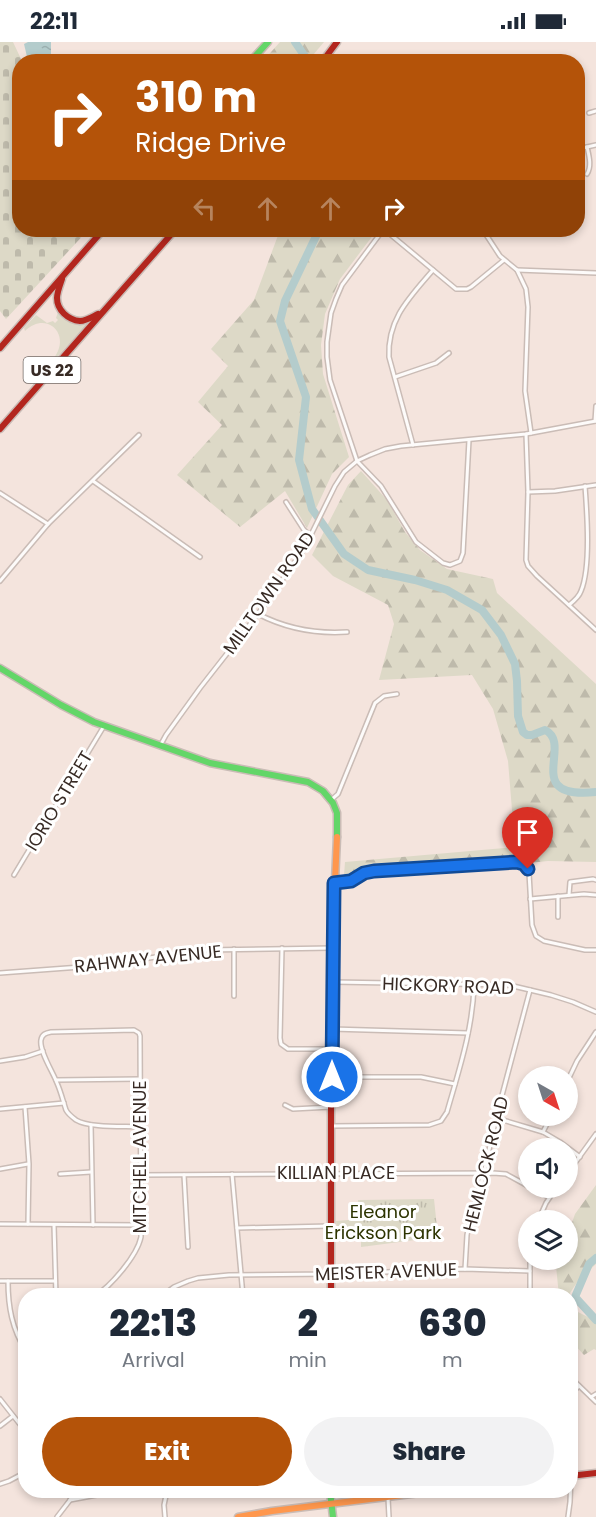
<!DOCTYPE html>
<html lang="en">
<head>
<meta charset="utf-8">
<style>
  :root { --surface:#fff; --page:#f2f2f3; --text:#1f2937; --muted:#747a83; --accent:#b45309 }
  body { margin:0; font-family:Poppins,sans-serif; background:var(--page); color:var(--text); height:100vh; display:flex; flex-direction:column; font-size:22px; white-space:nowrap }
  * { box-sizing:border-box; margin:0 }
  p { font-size:20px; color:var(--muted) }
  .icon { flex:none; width:33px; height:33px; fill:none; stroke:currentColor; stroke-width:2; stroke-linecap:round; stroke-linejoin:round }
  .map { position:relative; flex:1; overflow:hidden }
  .sheet { position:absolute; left:18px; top:1246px; width:560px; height:210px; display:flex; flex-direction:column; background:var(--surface); border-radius:24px; box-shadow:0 3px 9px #0003 }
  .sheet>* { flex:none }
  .banner { position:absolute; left:12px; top:12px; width:573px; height:183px; border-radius:24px; box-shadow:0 3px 9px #0003; background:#b45309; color:#fff; overflow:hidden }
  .needle { width:39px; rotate:141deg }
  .fabs { position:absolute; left:518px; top:1024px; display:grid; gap:12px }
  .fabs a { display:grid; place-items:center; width:60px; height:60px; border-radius:50%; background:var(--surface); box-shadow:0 3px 9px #0003; font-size:30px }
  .pin { position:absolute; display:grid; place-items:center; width:51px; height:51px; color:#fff; margin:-62px -26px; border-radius:50% 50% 50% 0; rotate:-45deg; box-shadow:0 0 6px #0007 }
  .pin .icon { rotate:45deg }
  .me { position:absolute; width:66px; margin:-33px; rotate:0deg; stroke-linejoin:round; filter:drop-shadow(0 0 4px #0008) }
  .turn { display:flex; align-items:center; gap:21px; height:126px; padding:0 24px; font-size:27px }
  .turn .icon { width:78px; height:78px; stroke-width:2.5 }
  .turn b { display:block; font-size:42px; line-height:51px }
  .lanes { display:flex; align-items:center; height:57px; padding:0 24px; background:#0003; justify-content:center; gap:30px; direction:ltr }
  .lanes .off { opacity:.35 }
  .eta { display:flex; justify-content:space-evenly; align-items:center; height:102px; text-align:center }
  .eta b { font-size:36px; font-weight:800; line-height:42px }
  .primary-button { display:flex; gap:12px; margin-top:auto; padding:12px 24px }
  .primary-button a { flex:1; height:69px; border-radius:36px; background:var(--accent); color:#fff; font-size:24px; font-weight:800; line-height:69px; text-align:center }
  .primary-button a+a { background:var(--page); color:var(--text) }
  .status { display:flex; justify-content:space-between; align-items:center; height:42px; padding:0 30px; background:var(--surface); direction:ltr }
  .status svg { height:16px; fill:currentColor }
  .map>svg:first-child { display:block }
  .grass { fill:#ddd9c7 }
  .forest { fill:url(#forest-firs) }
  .cemetery { fill:url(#cemetery-stones) }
  .park { fill:url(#park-tufts) }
  .water { fill:url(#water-ripples) }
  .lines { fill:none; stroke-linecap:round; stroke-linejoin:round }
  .river { stroke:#b4cccc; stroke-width:8 }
  .street-casing { stroke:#cabcb6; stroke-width:6 }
  .fast-casing { stroke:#cabcb6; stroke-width:9 }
  .slow-casing { stroke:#cabcb6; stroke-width:9 }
  .jam-casing { stroke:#cabcb6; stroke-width:9 }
  .street { stroke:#fdfbfa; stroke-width:3 }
  .fast { stroke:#63d668; stroke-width:6 }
  .slow { stroke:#ff974d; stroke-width:6 }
  .jam { stroke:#b3261e; stroke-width:6 }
  .route-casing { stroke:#114b97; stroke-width:15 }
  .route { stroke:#1a73e8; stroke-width:10 }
  .labels { text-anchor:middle; stroke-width:6; stroke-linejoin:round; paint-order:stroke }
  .shield { fill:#fff; stroke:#736a66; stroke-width:1.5 }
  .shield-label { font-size:16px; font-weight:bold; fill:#372a24 }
  .street-label { font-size:18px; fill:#372a24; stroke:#fff }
  .park-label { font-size:18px; fill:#2d3400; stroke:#fff }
</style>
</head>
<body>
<div class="status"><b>22:11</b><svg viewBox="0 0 49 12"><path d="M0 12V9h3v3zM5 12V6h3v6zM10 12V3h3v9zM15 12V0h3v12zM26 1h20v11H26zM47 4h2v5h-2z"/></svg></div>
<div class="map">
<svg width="596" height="1475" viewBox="0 0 596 1475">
  <defs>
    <pattern id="forest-firs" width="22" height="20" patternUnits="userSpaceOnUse" patternTransform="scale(1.5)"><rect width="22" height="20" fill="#ddd9c7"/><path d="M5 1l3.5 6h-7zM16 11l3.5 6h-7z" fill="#bebaab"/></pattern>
    <pattern id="cemetery-stones" width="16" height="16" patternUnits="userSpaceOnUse" patternTransform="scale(1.5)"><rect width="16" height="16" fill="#ddd9c7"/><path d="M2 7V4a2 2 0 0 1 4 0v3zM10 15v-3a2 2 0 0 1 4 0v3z" fill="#bebaab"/></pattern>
    <pattern id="park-tufts" width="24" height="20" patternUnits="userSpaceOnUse" patternTransform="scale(1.5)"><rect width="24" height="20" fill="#ddd9c7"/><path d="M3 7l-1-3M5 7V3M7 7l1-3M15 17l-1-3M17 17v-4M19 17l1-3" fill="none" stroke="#bebaab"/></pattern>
    <pattern id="water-ripples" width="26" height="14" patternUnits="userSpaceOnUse" patternTransform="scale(1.5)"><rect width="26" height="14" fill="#b4cccc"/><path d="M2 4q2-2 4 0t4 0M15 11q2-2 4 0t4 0" fill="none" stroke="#9bafaf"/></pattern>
  </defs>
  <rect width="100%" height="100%" fill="#f4e4dd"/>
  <!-- grass -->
  <path class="grass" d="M58,270l6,7 2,-1 22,5 -33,36 -1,-1c18,-24 -8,-48 -29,-27l-1,-3 12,-13 11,8 6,-2 2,2 3,-3 -2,-2z"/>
  <!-- forest -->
  <g class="forest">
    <polygon points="280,0 324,0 308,19 263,19"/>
    <polygon points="280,188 377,188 340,237 325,272 321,303 323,332 349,415 332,432 307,486 285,449 240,485 177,433 222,383 198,360 228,324 211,307 254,258"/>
    <polygon points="361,429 387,458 405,490 420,508 447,527 493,537 497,551 596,642 596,820 548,819 501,824 344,833 345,820 515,805 508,719 493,667 472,633 379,638 394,582 388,563 333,534 312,513 348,443"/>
    <polygon points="596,1143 596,1222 578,1239 570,1251 574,1268 596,1279 596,1308 594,1307 584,1313 570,1298 570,1254 559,1254 556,1224 559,1218 567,1218 567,1195 575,1172"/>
  </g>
  <!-- cemetery -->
  <polygon class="cemetery" points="0,0 13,0 22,19 20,20 20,188 88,188 6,277 0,269"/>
  <!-- park -->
  <polygon class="park" points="434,1157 438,1195 361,1205 361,1186 337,1188 336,1179 360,1177 358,1158"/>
  <!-- water -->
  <polygon class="water" points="28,0 51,0 51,19 28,19 24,2"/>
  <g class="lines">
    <!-- river -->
    <g class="river">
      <polyline points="295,0 304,13 311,20"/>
      <path d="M319,188l-34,71 -5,20 26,76 -7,63 13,49 32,45 24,16 47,10 32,10 35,20 19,25 14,29 2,17 1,35 5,16 4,3h5l13,-5c29,14 -24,70 51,62"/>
      <polyline points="596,1216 589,1222 575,1255 596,1278"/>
    </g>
    <defs>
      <g id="street">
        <polyline points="589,71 596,69"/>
        <polyline points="578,107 596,103"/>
        <path d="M587,132c5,-8 2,-18 0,-27"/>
        <polyline points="383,188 342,243 336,257 331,271 327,300 327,315 330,338 357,419 381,444 416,500 443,521 450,523 460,519 463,511 469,398"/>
        <polyline points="385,188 456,247 467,247 471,245 504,218"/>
        <polyline points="483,188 500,214 517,228 526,247 528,265 525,349 531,391"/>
        <polyline points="517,228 596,231"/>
        <polyline points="395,335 436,321 449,311"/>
        <polyline points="595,379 596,364"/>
        <polyline points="526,392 528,450 526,518 528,524 537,534 596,588"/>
        <path d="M413,403l-24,-88c-2,-38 21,-60 44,-87"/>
        <polyline points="93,439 200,515"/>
        <polyline points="528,450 555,449 596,443"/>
        <polyline points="0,451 48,482"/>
        <polyline points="286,460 304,488 311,494"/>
        <polyline points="0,539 48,482 139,393"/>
        <path d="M569,563c5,-4 10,-8 12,-14 10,-24 6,-78 4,-105"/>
        <path d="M258,572c27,14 58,20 89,18"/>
        <polyline points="160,704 166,693 200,646 258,572 304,507 335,444 344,430 357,419 370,413 385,407 401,404 526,392 596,379"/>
        <polyline points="331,758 338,752 375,661 384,654 397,652"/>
        <polyline points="14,833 104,684"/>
        <polyline points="334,841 351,839 364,831 374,829 521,821 526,824 529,831 532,883 536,894 544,899 585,908 596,908"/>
        <polyline points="569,853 570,840 593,837 596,838"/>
        <polyline points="558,854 558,875"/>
        <polyline points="530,857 584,852 596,853"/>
        <polyline points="282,906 280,996 281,1002 288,1007 332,1007"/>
        <polyline points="0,931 94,924 204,908 332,906"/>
        <polyline points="333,940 509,943 551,953 573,960 596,970"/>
        <polyline points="234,954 234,907"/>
        <polyline points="332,987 468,991"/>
        <polyline points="0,1019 25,1015 43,1009"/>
        <polyline points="332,1035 421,1035 455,1042"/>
        <polyline points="56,1038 140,1037"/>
        <polyline points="567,1040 577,1019 596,990"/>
        <polyline points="285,1063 293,1067 331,1065"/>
        <polyline points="25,1065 29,1122 28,1182"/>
        <polyline points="0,1067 64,1061"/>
        <polyline points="496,1076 543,1090 560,1100 580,1115"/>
        <polyline points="91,1083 93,1183"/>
        <path d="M331,1084l98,-1 12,-4 6,-9c12,-42 26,-84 27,-127"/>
        <polyline points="543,1090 551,1074"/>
        <polyline points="0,1127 28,1122"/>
        <polyline points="60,1132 91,1130"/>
        <polyline points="232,1132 243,1254"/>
        <polyline points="567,1132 596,1092"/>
        <polyline points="141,1133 493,1131 506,1132 528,1144"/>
        <polyline points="184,1133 188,1205"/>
        <polyline points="532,1146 548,1155"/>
        <polyline points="538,1179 546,1161 556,1146"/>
        <polyline points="0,1182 141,1183"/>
        <polyline points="54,1183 56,1254"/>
        <polyline points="237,1186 330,1184"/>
        <polyline points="530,1218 530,1254"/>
        <polyline points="465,1227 467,1193 470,1178 484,1131 496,1076 530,948"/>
        <polyline points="0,1239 55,1239"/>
        <path d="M8,1239c0,26 4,48 18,70"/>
        <path d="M95,1254c16,-10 42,-40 46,-59l-1,-201 -1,-3 -5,-3 -83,2c-5,1 -9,2 -10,8 -2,11 12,32 16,43 4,9 6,18 9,27 2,4 6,7 10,10 13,8 48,6 64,7"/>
        <polyline points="162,1254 174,1245 188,1239 198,1236 229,1233 332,1232 465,1227 530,1229"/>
        <polyline points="570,1335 596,1360"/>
        <polyline points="570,1353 579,1344"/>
        <polyline points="591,1355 596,1352"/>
        <polyline points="0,1357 26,1390"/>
        <polyline points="0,1384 13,1374"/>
        <polyline points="0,1442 9,1439 26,1430"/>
        <polyline points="388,1456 389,1475"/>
        <polyline points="70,1458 118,1449"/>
        <polyline points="57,1475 77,1449"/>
        <polyline points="165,1475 164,1463 167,1449"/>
        <polyline points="568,1475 570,1460 571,1435"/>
      </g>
      <g id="fast">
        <polyline points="250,20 268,0"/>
        <polyline points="0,626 61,663 94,680 210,721 308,740 323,749 333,761 337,771 337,795"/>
        <polyline points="330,1449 333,1475"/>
      </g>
      <g id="slow">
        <polyline points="331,1029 332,906 337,795"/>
        <polyline points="238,1475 272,1469 436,1449"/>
      </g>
      <g id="jam">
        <polyline points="322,20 337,0"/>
        <path d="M62,237c-2,6 -5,13 -5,19 0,12 11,22 23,23 6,0 12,-4 18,-7"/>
        <polyline points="0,306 103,188"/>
        <polyline points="0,387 175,188"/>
        <polyline points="331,1254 331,1029"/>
        <polyline points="570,1434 596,1431"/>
      </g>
    </defs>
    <!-- street casing -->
    <use href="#street" class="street-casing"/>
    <!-- fast casing -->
    <use href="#fast" class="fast-casing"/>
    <!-- slow casing -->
    <use href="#slow" class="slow-casing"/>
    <!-- jam casing -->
    <use href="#jam" class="jam-casing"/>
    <!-- street -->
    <use href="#street" class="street"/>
    <!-- fast -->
    <use href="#fast" class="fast"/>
    <!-- slow -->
    <use href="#slow" class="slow"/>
    <!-- jam -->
    <use href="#jam" class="jam"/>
  </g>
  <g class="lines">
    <defs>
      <polyline id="route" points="332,1035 334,841 351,839 364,831 374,829 517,820 524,822 528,827"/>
    </defs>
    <!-- route casing -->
    <use href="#route" class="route-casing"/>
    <!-- route -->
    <use href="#route" class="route"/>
  </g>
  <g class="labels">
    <!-- shield labels -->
    <rect class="shield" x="23.5" y="315" width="57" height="26" rx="4.5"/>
    <g class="shield-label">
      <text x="52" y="334">US 22</text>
    </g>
    <!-- street labels -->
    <g class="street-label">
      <text transform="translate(269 551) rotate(-55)" y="6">MILLTOWN ROAD</text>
      <text transform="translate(59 759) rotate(-59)" y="6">IORIO STREET</text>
      <text transform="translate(148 917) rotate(-6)" y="6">RAHWAY AVENUE</text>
      <text transform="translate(448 944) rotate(2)" y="6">HICKORY ROAD</text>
      <text transform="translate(140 1115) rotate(-90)" y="6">MITCHELL AVENUE</text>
      <text transform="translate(486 1122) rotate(-76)" y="6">HEMLOCK ROAD</text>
      <text x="336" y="1137">KILLIAN PLACE</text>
      <text transform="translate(386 1230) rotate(-2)" y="6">MEISTER AVENUE</text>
    </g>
    <!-- park labels -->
    <g class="park-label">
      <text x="383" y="1176">Eleanor<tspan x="383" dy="21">Erickson Park</tspan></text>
    </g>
  </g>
</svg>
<div class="fabs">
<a><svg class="needle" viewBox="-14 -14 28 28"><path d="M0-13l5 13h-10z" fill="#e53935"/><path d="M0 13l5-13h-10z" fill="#747a83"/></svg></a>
<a><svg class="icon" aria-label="sound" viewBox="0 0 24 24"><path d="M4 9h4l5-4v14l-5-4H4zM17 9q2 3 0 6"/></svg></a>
<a><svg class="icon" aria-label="layers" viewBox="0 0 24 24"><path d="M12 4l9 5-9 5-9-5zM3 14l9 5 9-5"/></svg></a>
</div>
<div class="pin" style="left:528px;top:827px;background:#d93025"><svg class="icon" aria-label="arrive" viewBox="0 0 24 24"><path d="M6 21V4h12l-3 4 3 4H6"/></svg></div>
<svg class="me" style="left:332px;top:1035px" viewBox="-20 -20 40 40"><circle r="17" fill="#1a73e8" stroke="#fff" stroke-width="3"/><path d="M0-11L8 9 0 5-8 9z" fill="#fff"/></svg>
<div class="banner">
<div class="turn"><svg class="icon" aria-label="right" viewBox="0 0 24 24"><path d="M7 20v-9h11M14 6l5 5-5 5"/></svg><div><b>310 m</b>Ridge Drive</div></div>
<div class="lanes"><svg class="icon off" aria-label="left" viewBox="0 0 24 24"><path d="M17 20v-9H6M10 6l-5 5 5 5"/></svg><svg class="icon off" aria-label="ahead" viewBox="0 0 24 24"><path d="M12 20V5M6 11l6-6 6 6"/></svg><svg class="icon off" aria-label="ahead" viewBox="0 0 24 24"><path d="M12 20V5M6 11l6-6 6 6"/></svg><svg class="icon" aria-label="right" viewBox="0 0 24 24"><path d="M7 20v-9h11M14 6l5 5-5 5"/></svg></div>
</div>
<section class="sheet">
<div class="eta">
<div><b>22:13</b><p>Arrival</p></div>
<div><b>2</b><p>min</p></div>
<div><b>630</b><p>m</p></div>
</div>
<div class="primary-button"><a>Exit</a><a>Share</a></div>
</section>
</div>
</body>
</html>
